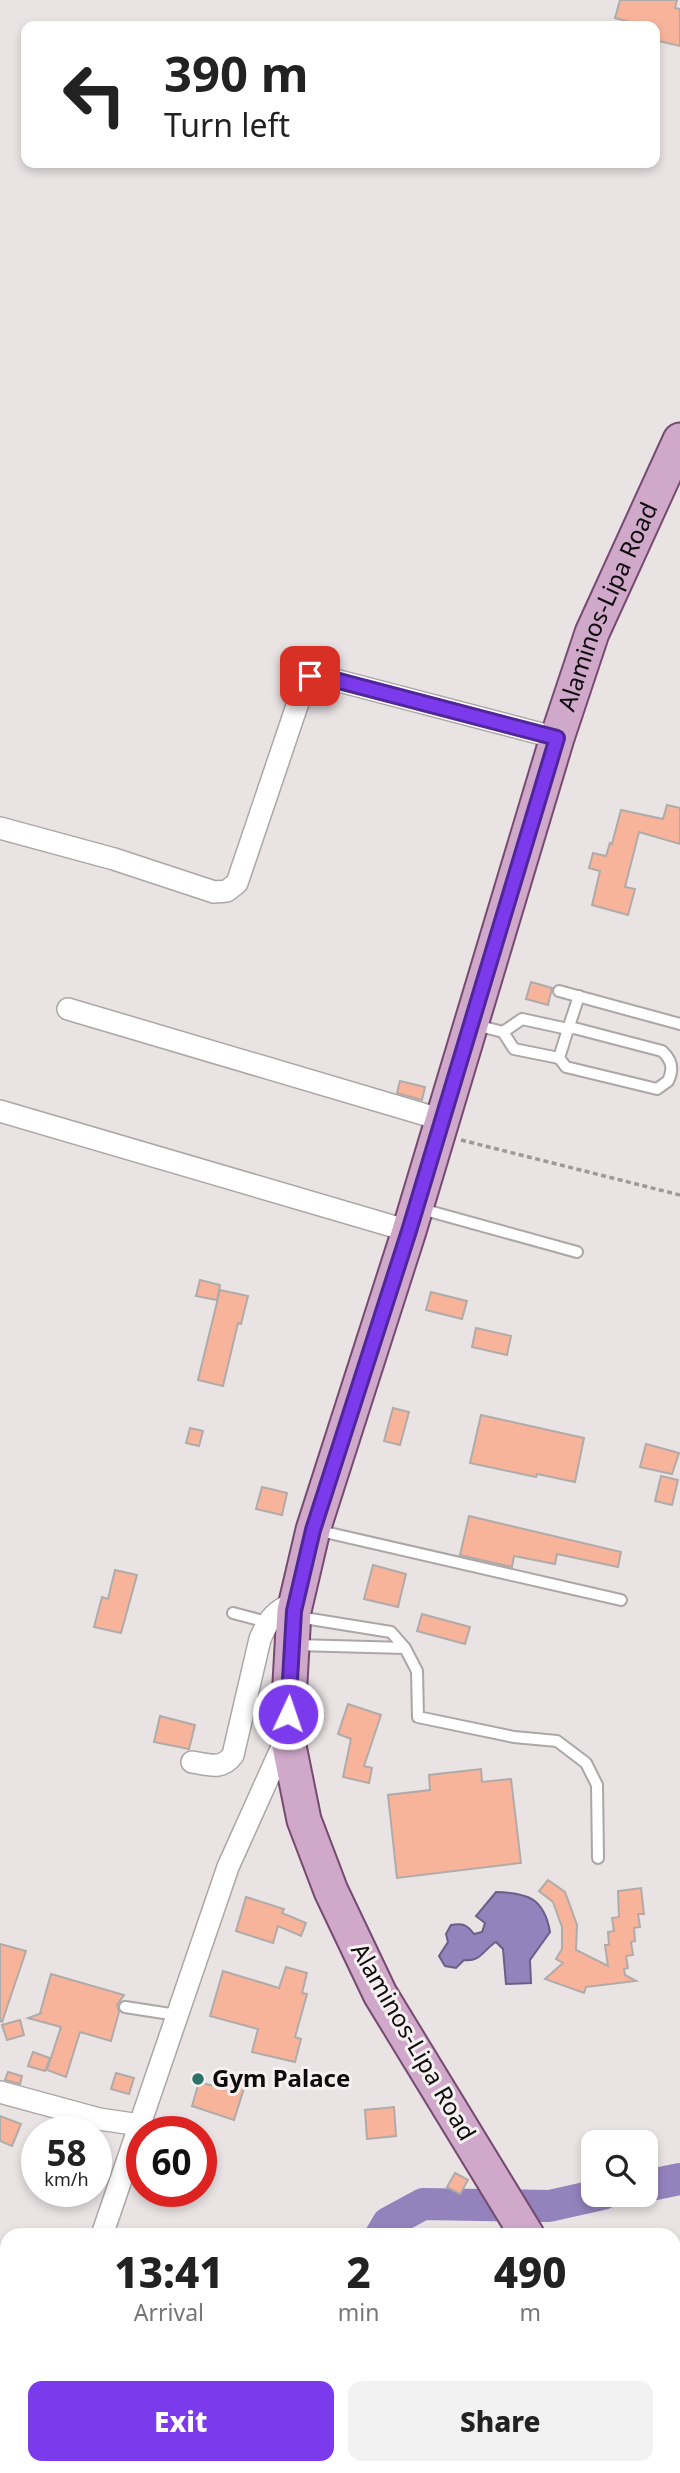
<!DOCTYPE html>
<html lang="en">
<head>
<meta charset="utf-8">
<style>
  :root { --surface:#fff; --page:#f2f2f2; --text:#222; --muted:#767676; --accent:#7c3aed }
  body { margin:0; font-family:"Noto Sans",sans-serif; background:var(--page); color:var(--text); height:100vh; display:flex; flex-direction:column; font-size:26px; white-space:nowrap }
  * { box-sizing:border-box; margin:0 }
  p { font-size:23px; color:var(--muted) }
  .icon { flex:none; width:38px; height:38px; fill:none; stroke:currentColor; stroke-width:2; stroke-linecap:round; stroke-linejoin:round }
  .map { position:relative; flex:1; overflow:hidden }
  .drawer { position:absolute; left:0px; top:2228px; width:681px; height:247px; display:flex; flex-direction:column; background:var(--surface); border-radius:21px 21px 0 0; box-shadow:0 4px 10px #0003 }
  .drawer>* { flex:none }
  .banner { position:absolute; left:21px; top:21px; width:639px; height:147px; border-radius:14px; box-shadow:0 4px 10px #0003; background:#fff; color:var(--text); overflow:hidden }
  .controls { position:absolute; left:581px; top:2130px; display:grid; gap:14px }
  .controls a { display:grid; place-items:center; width:77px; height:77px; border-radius:14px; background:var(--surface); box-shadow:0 4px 10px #0003; font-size:35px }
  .speed { position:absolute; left:21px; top:2116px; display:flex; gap:14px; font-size:35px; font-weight:700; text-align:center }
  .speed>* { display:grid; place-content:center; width:91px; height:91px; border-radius:50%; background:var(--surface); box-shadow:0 4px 10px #0003; line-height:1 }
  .speed small { font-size:18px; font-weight:400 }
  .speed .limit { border:10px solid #d22; background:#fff; color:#111 }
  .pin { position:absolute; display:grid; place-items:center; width:60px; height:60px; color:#fff; margin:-30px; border-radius:14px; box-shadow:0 4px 10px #0006 }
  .me { position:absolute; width:77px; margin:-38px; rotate:3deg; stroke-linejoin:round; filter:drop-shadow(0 0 5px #0008) }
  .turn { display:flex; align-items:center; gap:24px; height:147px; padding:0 28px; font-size:32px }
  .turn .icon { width:91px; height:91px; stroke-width:2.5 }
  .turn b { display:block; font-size:49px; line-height:60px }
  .eta { display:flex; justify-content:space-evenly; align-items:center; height:119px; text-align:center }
  .eta b { font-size:42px; font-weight:800; line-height:49px }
  .action { display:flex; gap:14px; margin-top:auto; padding:14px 28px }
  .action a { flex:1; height:80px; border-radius:14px; background:var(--accent); color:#fff; font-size:28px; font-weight:800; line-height:80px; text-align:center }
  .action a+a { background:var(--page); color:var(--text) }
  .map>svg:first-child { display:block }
  .water { fill:#9382bc; stroke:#6b5e87; stroke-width:2 }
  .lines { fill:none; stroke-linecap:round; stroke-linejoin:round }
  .river { stroke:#9382bc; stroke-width:32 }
  .building { fill:#f8b49b; stroke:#b0aba9; stroke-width:2 }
  .service-casing { stroke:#aca6a7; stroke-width:14 }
  .minor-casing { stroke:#aca6a7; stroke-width:24 }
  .primary-casing { stroke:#764b70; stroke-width:37 }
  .path { stroke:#9d9899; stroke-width:3.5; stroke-dasharray:5 3.5; stroke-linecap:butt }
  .service { stroke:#fff; stroke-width:10 }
  .minor { stroke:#fff; stroke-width:21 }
  .primary { stroke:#cfa8ca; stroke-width:33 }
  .route-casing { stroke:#51269a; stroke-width:18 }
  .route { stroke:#7c3aed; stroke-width:12 }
  .poi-dot { fill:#2d7266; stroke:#f6f0f1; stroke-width:2.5 }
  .labels { text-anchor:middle; stroke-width:6; stroke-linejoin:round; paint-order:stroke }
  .street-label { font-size:24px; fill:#0d0b0b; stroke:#f6f0f1 }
  .poi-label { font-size:24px; font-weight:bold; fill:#0d0b0b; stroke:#f6f0f1; text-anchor:start }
</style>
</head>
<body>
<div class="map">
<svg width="680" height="2473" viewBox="0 0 680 2473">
  <rect width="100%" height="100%" fill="#e9e3e4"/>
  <!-- water -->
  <path class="water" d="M496,1892c32,1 48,6 54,40l-20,28 1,23 -25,1 -3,-35 -7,-7c-13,8 -15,20 -32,18l-8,8 -11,-2 -6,-10 9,-14 -2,-8 5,-9c13,-2 16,0 23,9l8,-2 3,-9 -9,-7z"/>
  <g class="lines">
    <!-- river -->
    <g class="river">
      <polyline points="646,2186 680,2179"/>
      <polyline points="381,2235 388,2223 423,2204 549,2206 603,2194"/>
      <polyline points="0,2361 7,2356"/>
      <polyline points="360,2468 367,2468"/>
    </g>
  </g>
  <!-- building -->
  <g class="building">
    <polygon points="620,0 677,0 675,8 680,9 680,46 654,40 654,26 644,26 615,18"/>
    <polygon points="667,805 680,808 680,844 639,832 625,887 635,889 628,915 592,905 600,871 589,868 593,853 606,856 610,843 612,844 621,810 663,819"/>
    <polygon points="531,982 552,988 548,1005 526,999"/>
    <polygon points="400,1081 425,1087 422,1100 397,1093"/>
    <polygon points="200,1280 220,1285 217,1300 196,1296"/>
    <polygon points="220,1290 248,1296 241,1324 238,1323 223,1386 198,1380"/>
    <polygon points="431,1292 467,1301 462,1319 426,1310"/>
    <polygon points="476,1328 511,1336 507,1355 472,1347"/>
    <polygon points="393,1408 409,1412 400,1445 384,1441"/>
    <polygon points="481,1415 584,1438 575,1482 537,1474 536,1477 470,1463"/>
    <polygon points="190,1428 203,1431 199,1446 186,1443"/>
    <polygon points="646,1444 679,1453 672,1474 640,1467"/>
    <polygon points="661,1476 678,1480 672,1505 655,1501"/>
    <polygon points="262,1487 287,1493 282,1515 256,1509"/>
    <polygon points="469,1516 621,1552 618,1567 557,1554 555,1564 514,1556 512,1567 460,1555"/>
    <polygon points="373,1565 406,1574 398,1607 364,1599"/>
    <polygon points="115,1570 137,1575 121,1633 94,1627 102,1597 108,1599"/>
    <polygon points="422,1614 470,1627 465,1644 417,1631"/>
    <polygon points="348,1704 381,1715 364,1766 372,1768 369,1783 343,1777 351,1739 338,1734"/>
    <polygon points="160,1716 195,1725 189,1749 154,1742"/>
    <polygon points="481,1769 482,1782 511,1779 521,1863 397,1878 388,1795 430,1790 429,1775"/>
    <polygon points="548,1880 565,1892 577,1925 576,1950 608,1966 605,1945 609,1945 608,1932 614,1931 612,1918 619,1917 618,1891 641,1888 644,1914 638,1914 640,1927 634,1928 635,1941 631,1942 633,1955 626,1956 628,1968 624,1969 625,1975 636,1981 586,1987 584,1993 545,1979 563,1963 556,1959 562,1949 562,1927 553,1902 539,1891"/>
    <polygon points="246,1897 284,1909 282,1913 306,1923 301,1936 278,1926 273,1943 236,1931"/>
    <polygon points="0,1944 26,1951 2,2022 0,2021"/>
    <polygon points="286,1967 307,1973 302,1993 307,1994 295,2037 301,2039 295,2062 252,2052 258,2029 210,2016 223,1971 279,1988"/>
    <polygon points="51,1974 124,1995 117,2005 119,2012 111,2041 80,2032 66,2077 47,2070 61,2027 28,2018 42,2013 40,2013"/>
    <polygon points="20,2020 24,2035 7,2040 2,2025"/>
    <polygon points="33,2052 50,2058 45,2071 28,2066"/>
    <polygon points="8,2072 22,2076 20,2084 5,2080"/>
    <polygon points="116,2073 134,2078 129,2094 111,2089"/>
    <polygon points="231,2080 245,2085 234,2120 192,2106 199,2082 228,2090"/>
    <polygon points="394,2107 396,2136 367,2139 365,2110"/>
    <polygon points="0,2116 21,2124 12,2146 0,2141"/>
    <polygon points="455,2173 468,2180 460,2194 447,2187"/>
  </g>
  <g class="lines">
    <defs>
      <g id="service">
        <polyline points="559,991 680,1024"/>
        <polyline points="476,1025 503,1032 514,1049 559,1058"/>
        <path d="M574,1028l88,23c10,9 12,18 6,30l-11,8 -91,-22 -7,-9 9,-29z"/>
        <polyline points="503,1032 522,1019 568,1029 579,996"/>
        <polyline points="418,1208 577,1252"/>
        <polyline points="316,1530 621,1600"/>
        <polyline points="233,1613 267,1622"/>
        <polyline points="298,1617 391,1632 405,1648"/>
        <polyline points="296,1645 405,1648 417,1671 418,1717 514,1737 557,1741 586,1763 597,1785 598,1858"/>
        <polyline points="125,2007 177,2015"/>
      </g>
      <g id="minor">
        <polyline points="0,828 114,859 214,892 227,891 237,883 305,682 310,676 316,675 557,738"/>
        <polyline points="68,1009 443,1120"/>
        <polyline points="0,1111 409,1231"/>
        <path d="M192,1762c18,3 30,8 41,-7l27,-116c10,-23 15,-27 37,-39"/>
        <polyline points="0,2092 99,2119 140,2125"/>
        <polyline points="102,2235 228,1867 286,1738"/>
        <polyline points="166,2468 167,2473"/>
      </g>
      <g id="primary">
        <path id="s1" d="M527,2235l-147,-241 -49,-103 -27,-71 -17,-84 7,-125 19,-81 96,-299 148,-493 35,-105 88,-193"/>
        <polyline points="670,2468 673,2473"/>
      </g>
    </defs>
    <!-- service casing -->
    <use href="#service" class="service-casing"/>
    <!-- minor casing -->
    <use href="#minor" class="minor-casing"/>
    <!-- primary casing -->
    <use href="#primary" class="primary-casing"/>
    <!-- path -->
    <polyline class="path" points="461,1140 680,1195"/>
    <!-- service -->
    <use href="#service" class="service"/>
    <!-- minor -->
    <use href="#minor" class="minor"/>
    <!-- primary -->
    <use href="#primary" class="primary"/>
  </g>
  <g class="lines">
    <defs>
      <polyline id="route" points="288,1714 294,1611 313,1530 409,1231 557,738 316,675 310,676"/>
    </defs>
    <!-- route casing -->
    <use href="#route" class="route-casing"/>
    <!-- route -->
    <use href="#route" class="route"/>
  </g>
  <!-- markers -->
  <circle class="poi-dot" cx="198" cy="2079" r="7"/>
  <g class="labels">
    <!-- street labels -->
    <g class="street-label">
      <text dy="8" stroke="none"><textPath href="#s1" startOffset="1736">Alaminos-Lipa Road</textPath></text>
      <text transform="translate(413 2042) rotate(60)" y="8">Alaminos-Lipa Road</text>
    </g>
    <!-- poi labels -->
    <g class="poi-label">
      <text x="212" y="2087">Gym Palace</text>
    </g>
  </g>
</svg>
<div class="controls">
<a><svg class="icon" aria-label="search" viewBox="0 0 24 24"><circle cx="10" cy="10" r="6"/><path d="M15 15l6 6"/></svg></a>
</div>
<div class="speed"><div>58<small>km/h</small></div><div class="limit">60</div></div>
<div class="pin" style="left:310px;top:676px;background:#d93025"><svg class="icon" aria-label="arrive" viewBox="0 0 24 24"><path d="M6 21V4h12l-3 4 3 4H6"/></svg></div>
<svg class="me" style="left:288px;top:1714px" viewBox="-20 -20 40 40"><circle r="17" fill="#7c3aed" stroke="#fff" stroke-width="3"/><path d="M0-11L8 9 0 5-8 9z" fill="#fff"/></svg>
<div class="banner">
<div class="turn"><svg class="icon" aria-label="left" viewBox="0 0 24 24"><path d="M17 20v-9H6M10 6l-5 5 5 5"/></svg><div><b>390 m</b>Turn left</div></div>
</div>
<section class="drawer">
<div class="eta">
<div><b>13:41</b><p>Arrival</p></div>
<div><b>2</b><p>min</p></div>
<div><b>490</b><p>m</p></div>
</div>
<div class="action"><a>Exit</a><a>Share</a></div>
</section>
</div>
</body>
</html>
